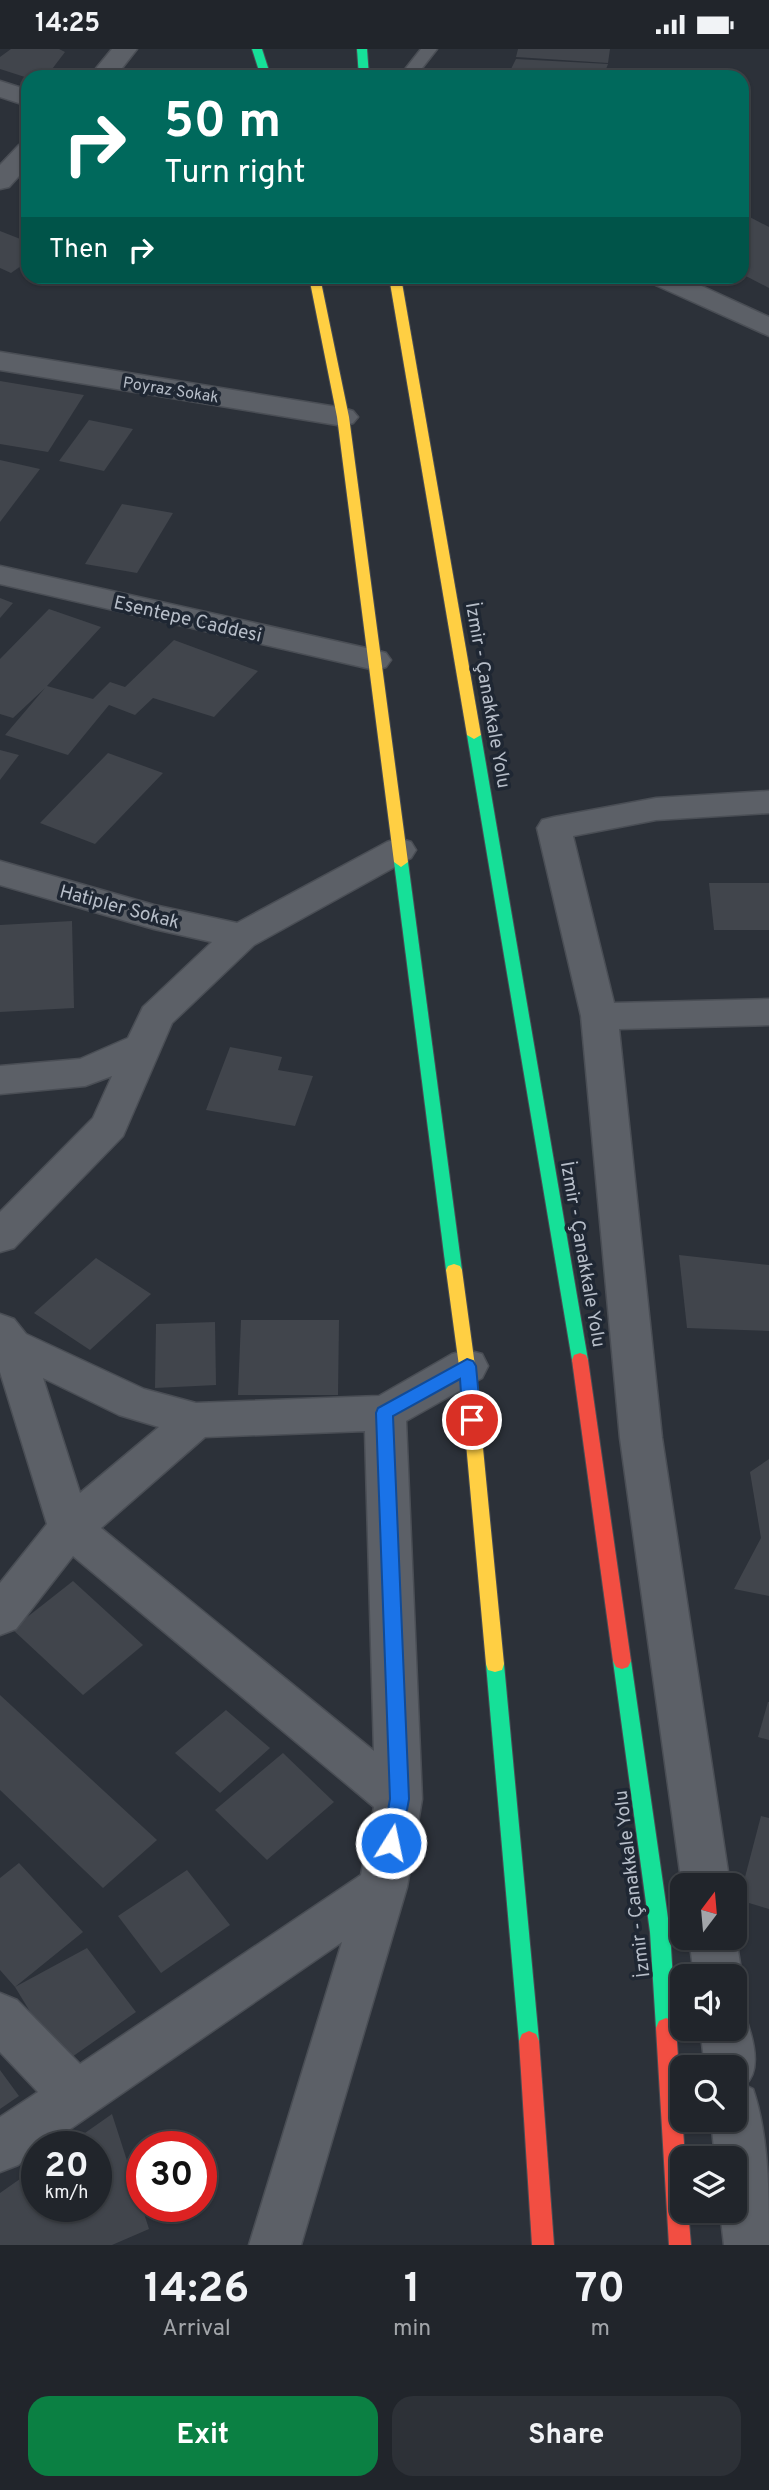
<!DOCTYPE html>
<html lang="en">
<head>
<meta charset="utf-8">
<style>
  :root { --surface:#21252b; --page:#2d3137; --text:#f1f3f6; --muted:#a2a5a9; --line:#3e4247; --accent:#0b8043 }
  body { margin:0; font-family:Overpass,sans-serif; background:var(--page); color:var(--text); height:100vh; display:flex; flex-direction:column; font-size:26px; white-space:nowrap }
  * { box-sizing:border-box; margin:0 }
  p { font-size:23px; color:var(--muted) }
  .icon { flex:none; width:38px; height:38px; fill:none; stroke:currentColor; stroke-width:2; stroke-linecap:round; stroke-linejoin:round }
  .map { position:relative; height:2196px; overflow:hidden }
  .side { display:flex; flex-direction:column; background:var(--surface); flex:1 }
  .side>* { flex:none }
  .banner { position:absolute; left:21px; top:21px; width:728px; height:214px; border-radius:21px; box-shadow:0 2px 5px #0004,0 0 0 2px var(--line); background:#00695c; color:#fff; overflow:hidden }
  .needle { width:46px; rotate:16deg }
  .fabs { position:absolute; left:670px; top:1824px; display:grid; gap:14px }
  .fabs a { display:grid; place-items:center; width:77px; height:77px; border-radius:14px; background:var(--surface); box-shadow:0 2px 5px #0004,0 0 0 2px var(--line); font-size:35px }
  .speed { position:absolute; left:21px; top:2082px; display:flex; gap:14px; font-size:35px; font-weight:700; text-align:center }
  .speed>* { display:grid; place-content:center; width:91px; height:91px; border-radius:50%; background:var(--surface); box-shadow:0 2px 5px #0004,0 0 0 2px var(--line); line-height:1 }
  .speed small { font-size:18px; font-weight:400 }
  .speed .limit { border:10px solid #d22; background:#fff; color:#111 }
  .pin { position:absolute; display:grid; place-items:center; width:60px; height:60px; color:#fff; margin:-30px; border:4px solid #fff; border-radius:50%; box-shadow:0 2px 7px #0007 }
  .me { position:absolute; width:77px; margin:-38px; rotate:10deg; stroke-linejoin:round; filter:drop-shadow(0 0 5px #0008) }
  .turn { display:flex; align-items:center; gap:24px; height:147px; padding:0 28px; font-size:32px }
  .turn .icon { width:91px; height:91px; stroke-width:2.5 }
  .turn b { display:block; font-size:49px; line-height:60px }
  .then { display:flex; align-items:center; height:66px; padding:0 28px; background:#0003; gap:14px; font-size:26px }
  .eta { display:flex; justify-content:space-evenly; align-items:center; height:119px; text-align:center }
  .eta b { font-size:42px; font-weight:700; line-height:49px }
  .cta { display:flex; gap:14px; margin-top:auto; padding:14px 28px }
  .cta a { flex:1; height:80px; border-radius:21px; background:var(--accent); color:#fff; font-size:28px; font-weight:700; line-height:80px; text-align:center }
  .cta a+a { background:var(--page); color:var(--text) }
  .status { display:flex; justify-content:space-between; align-items:center; height:49px; padding:0 35px; background:var(--surface); direction:ltr }
  .status svg { height:19px; fill:currentColor }
  .map>svg:first-child { display:block }
  .building { fill:#41454c }
  .lines { fill:none; stroke-linecap:round; stroke-linejoin:round }
  .lane-casing { stroke:#4a4e55; stroke-width:3 }
  .street-casing { stroke:#4a4e55; stroke-width:3 }
  .fast-casing { stroke:#494d54; stroke-width:2 }
  .slow-casing { stroke:#494d54; stroke-width:2 }
  .jam-casing { stroke:#494d54; stroke-width:2 }
  .lane { fill:#5c6067; fill-rule:evenodd }
  .street { fill:#5c6067; fill-rule:evenodd }
  .fast { fill:#16e098; fill-rule:evenodd }
  .slow { fill:#ffcf43; fill-rule:evenodd }
  .jam { fill:#f24e42; fill-rule:evenodd }
  .route { fill:#1a73e8; stroke:#114b97; stroke-width:2 }
  .labels { text-anchor:middle; stroke-width:7; stroke-linejoin:round; paint-order:stroke }
  .far-street-label { font-size:16px; fill:#b7bec9; stroke:#1f2733 }
  .street-label { font-size:19px; fill:#b7bec9; stroke:#1f2733 }
</style>
</head>
<body>
<div class="status"><b>14:25</b><svg viewBox="0 0 49 12"><path d="M0 12V9h3v3zM5 12V6h3v6zM10 12V3h3v9zM15 12V0h3v12zM26 1h20v11H26zM47 4h2v5h-2z"/></svg></div>
<div class="map">
<svg width="769" height="2196" viewBox="0 0 769 2196">
  <rect width="100%" height="100%" fill="#2c3139"/>
  <!-- building -->
  <g class="building">
    <polygon points="11,0 59,0 65,3 46,28 28,29 0,20 0,8"/>
    <polygon points="518,0 610,0 608,14 516,8"/>
    <polygon points="516,10 608,15 603,28 509,24"/>
    <polygon points="742,164 769,178 769,239 742,225"/>
    <polygon points="0,182 28,193 28,212 11,224 0,219"/>
    <polygon points="0,332 84,346 48,403 0,395"/>
    <polygon points="89,371 133,380 104,422 59,412"/>
    <polygon points="0,411 40,420 0,473"/>
    <polygon points="122,455 173,464 137,524 85,515"/>
    <polygon points="0,549 13,554 0,569"/>
    <polygon points="49,560 101,578 47,637 93,650 110,633 125,638 174,591 258,622 214,668 153,649 135,666 109,656 68,706 5,686 45,639 13,669 0,665 0,610"/>
    <polygon points="0,701 19,706 0,731"/>
    <polygon points="108,704 163,724 95,795 40,774"/>
    <polygon points="709,834 769,834 769,881 714,881"/>
    <polygon points="72,872 74,959 0,963 0,876"/>
    <polygon points="230,998 282,1008 278,1021 313,1027 295,1077 206,1061"/>
    <polygon points="679,1206 769,1216 769,1282 687,1279"/>
    <polygon points="96,1209 151,1245 90,1301 34,1264"/>
    <polygon points="241,1271 339,1271 338,1346 238,1346"/>
    <polygon points="215,1273 216,1336 155,1339 156,1275"/>
    <polygon points="769,1410 769,1547 734,1540 761,1489 750,1423"/>
    <polygon points="73,1532 143,1596 83,1646 12,1580"/>
    <polygon points="0,1646 157,1791 103,1839 0,1741"/>
    <polygon points="768,1653 769,1653 769,1691 758,1688"/>
    <polygon points="226,1661 270,1699 220,1744 175,1704"/>
    <polygon points="283,1704 334,1753 267,1811 215,1761"/>
    <polygon points="761,1767 769,1769 769,1860 739,1851"/>
    <polygon points="19,1814 83,1883 15,1938 87,1899 136,1963 62,2015 15,1938 0,1921 0,1829"/>
    <polygon points="187,1821 230,1876 161,1924 118,1867"/>
    <polygon points="0,2021 19,2047 0,2060"/>
    <polygon points="112,2065 149,2180 112,2196 0,2196 0,2144 37,2118 37,2158 96,2158 96,2098 65,2098"/>
  </g>
  <g class="lines">
    <defs>
      <polygon id="lane" points="421,0 437,0 415,28 399,28"/>
      <g id="street">
        <polygon points="112,0 137,0 115,28 89,28"/>
        <polygon points="0,32 28,41 28,57 0,48"/>
        <polygon points="28,94 28,117 9,138 0,140 0,116 19,96"/>
        <polygon points="647,228 682,228 769,268 769,287 651,234"/>
        <polygon points="0,303 343,359 353,362 358,368 353,374 343,377 0,321"/>
        <polygon points="0,517 375,601 386,604 391,611 386,618 375,621 0,535"/>
        <polygon points="769,742 769,764 656,771 573,787 614,954 769,950 769,976 619,980 662,1389 730,1836 682,1837 620,1389 581,967 537,779 542,771 554,768 656,749"/>
        <polygon points="399,789 411,793 416,801 411,809 254,896 172,974 123,1087 14,1199 0,1203 0,1163 93,1069 112,1027 85,1037 0,1045 0,1017 80,1010 128,989 143,958 212,893 154,880 0,836 0,812 154,856 237,874 387,793"/>
        <path d="M0,1265l14,5 12,15 118,55 52,14 183,-7 73,-42 15,-4 15,4 6,12 -6,12 -76,43 16,378 -15,88 -106,358h-52l93,-303 -298,205h-7v5l-19,13 -18,7v-55l38,-25 -38,-40v-59l17,7 63,64 281,-189 13,-68 -301,-251 -57,73 -16,6v-52l47,-59 -47,-152zM43,1329l76,37 40,12 -79,66zM365,1382l9,320 -273,-223 104,-91z"/>
        <polygon points="735,1883 742,1927 735,1943 735,1927 694,1927 689,1888 735,1888"/>
        <path d="M735,1959l8,3c8,20 21,58 2,74l8,4c16,47 16,106 16,156h-45l-4,-35h15v-52h-20l-4,-39h24v-52h-30l-5,-39h35z"/>
      </g>
      <g id="fast">
        <polygon points="252,0 262,0 271,28 261,28"/>
        <polygon points="357,0 367,0 369,28 359,28"/>
        <polygon points="474,682 481,686 588,1311 586,1316 574,1316 572,1311 467,686"/>
        <polygon points="401,808 408,813 462,1221 460,1225 448,1225 446,1221 394,813"/>
        <polygon points="622,1604 628,1606 631,1612 670,1883 676,1979 673,1986 666,1989 659,1986 656,1979 650,1883 613,1612 616,1606"/>
        <polygon points="495,1607 502,1609 504,1615 539,1992 536,1999 529,2002 522,1999 519,1992 486,1615 488,1609"/>
      </g>
      <g id="slow">
        <polygon points="309,228 320,228 349,368 408,813 401,818 394,813 337,368"/>
        <polygon points="389,228 401,228 481,686 474,690 467,686"/>
        <polygon points="454,1215 460,1217 462,1221 475,1317 504,1615 502,1621 495,1623 488,1621 486,1615 459,1317 446,1221 448,1217"/>
      </g>
      <g id="jam">
        <polygon points="580,1304 586,1306 588,1311 631,1612 628,1618 622,1620 616,1618 613,1612 572,1311 574,1306"/>
        <polygon points="666,1969 673,1972 676,1979 685,2109 682,2109 682,2161 688,2161 691,2196 669,2196 656,1979 659,1972"/>
        <polygon points="529,1982 536,1985 539,1992 554,2196 532,2196 519,1992 522,1985"/>
      </g>
    </defs>
    <!-- lane casing -->
    <use href="#lane" class="lane-casing"/>
    <!-- street casing -->
    <use href="#street" class="street-casing"/>
    <!-- fast casing -->
    <use href="#fast" class="fast-casing"/>
    <!-- slow casing -->
    <use href="#slow" class="slow-casing"/>
    <!-- jam casing -->
    <use href="#jam" class="jam-casing"/>
    <!-- lane -->
    <use href="#lane" class="lane"/>
    <!-- street -->
    <use href="#street" class="street"/>
    <!-- fast -->
    <use href="#fast" class="fast"/>
    <!-- slow -->
    <use href="#slow" class="slow"/>
    <!-- jam -->
    <use href="#jam" class="jam"/>
  </g>
  <!-- route -->
  <polygon class="route" points="467,1310 473,1312 476,1317 481,1371 478,1376 466,1376 463,1371 460,1330 393,1367 409,1750 401,1794 398,1800 391,1803 385,1800 382,1794 390,1750 376,1364 378,1359"/>
  <g class="labels">
    <!-- far-street labels -->
    <g class="far-street-label">
      <text transform="translate(171 340) rotate(9)" y="6">Poyraz Sokak</text>
    </g>
    <!-- street labels -->
    <g class="street-label">
      <text transform="translate(188 569) rotate(13)" y="7">Esentepe Caddesi</text>
      <text transform="translate(489 646) rotate(80)" y="7">İzmir - Çanakkale Yolu</text>
      <text transform="translate(120 857) rotate(15)" y="7">Hatipler Sokak</text>
      <text transform="translate(584 1205) rotate(80)" y="7">İzmir - Çanakkale Yolu</text>
      <text transform="translate(631 1835) rotate(-97)" y="7">İzmir - Çanakkale Yolu</text>
    </g>
  </g>
</svg>
<div class="fabs">
<a><svg class="needle" viewBox="-14 -14 28 28"><path d="M0-13l5 13h-10z" fill="#e53935"/><path d="M0 13l5-13h-10z" fill="#a2a5a9"/></svg></a>
<a><svg class="icon" aria-label="sound" viewBox="0 0 24 24"><path d="M4 9h4l5-4v14l-5-4H4zM17 9q2 3 0 6"/></svg></a>
<a><svg class="icon" aria-label="search" viewBox="0 0 24 24"><circle cx="10" cy="10" r="6"/><path d="M15 15l6 6"/></svg></a>
<a><svg class="icon" aria-label="layers" viewBox="0 0 24 24"><path d="M12 4l9 5-9 5-9-5zM3 14l9 5 9-5"/></svg></a>
</div>
<div class="speed"><div>20<small>km/h</small></div><div class="limit">30</div></div>
<div class="pin" style="left:472px;top:1371px;background:#d93025"><svg class="icon" aria-label="arrive" viewBox="0 0 24 24"><path d="M6 21V4h12l-3 4 3 4H6"/></svg></div>
<svg class="me" style="left:391px;top:1794px" viewBox="-20 -20 40 40"><circle r="17" fill="#1a73e8" stroke="#fff" stroke-width="3"/><path d="M0-11L8 9 0 5-8 9z" fill="#fff"/></svg>
<div class="banner">
<div class="turn"><svg class="icon" aria-label="right" viewBox="0 0 24 24"><path d="M7 20v-9h11M14 6l5 5-5 5"/></svg><div><b>50 m</b>Turn right</div></div>
<div class="then">Then<svg class="icon" aria-label="right" viewBox="0 0 24 24"><path d="M7 20v-9h11M14 6l5 5-5 5"/></svg></div>
</div>
</div>
<section class="side">
<div class="eta">
<div><b>14:26</b><p>Arrival</p></div>
<div><b>1</b><p>min</p></div>
<div><b>70</b><p>m</p></div>
</div>
<div class="cta"><a>Exit</a><a>Share</a></div>
</section>
</body>
</html>
